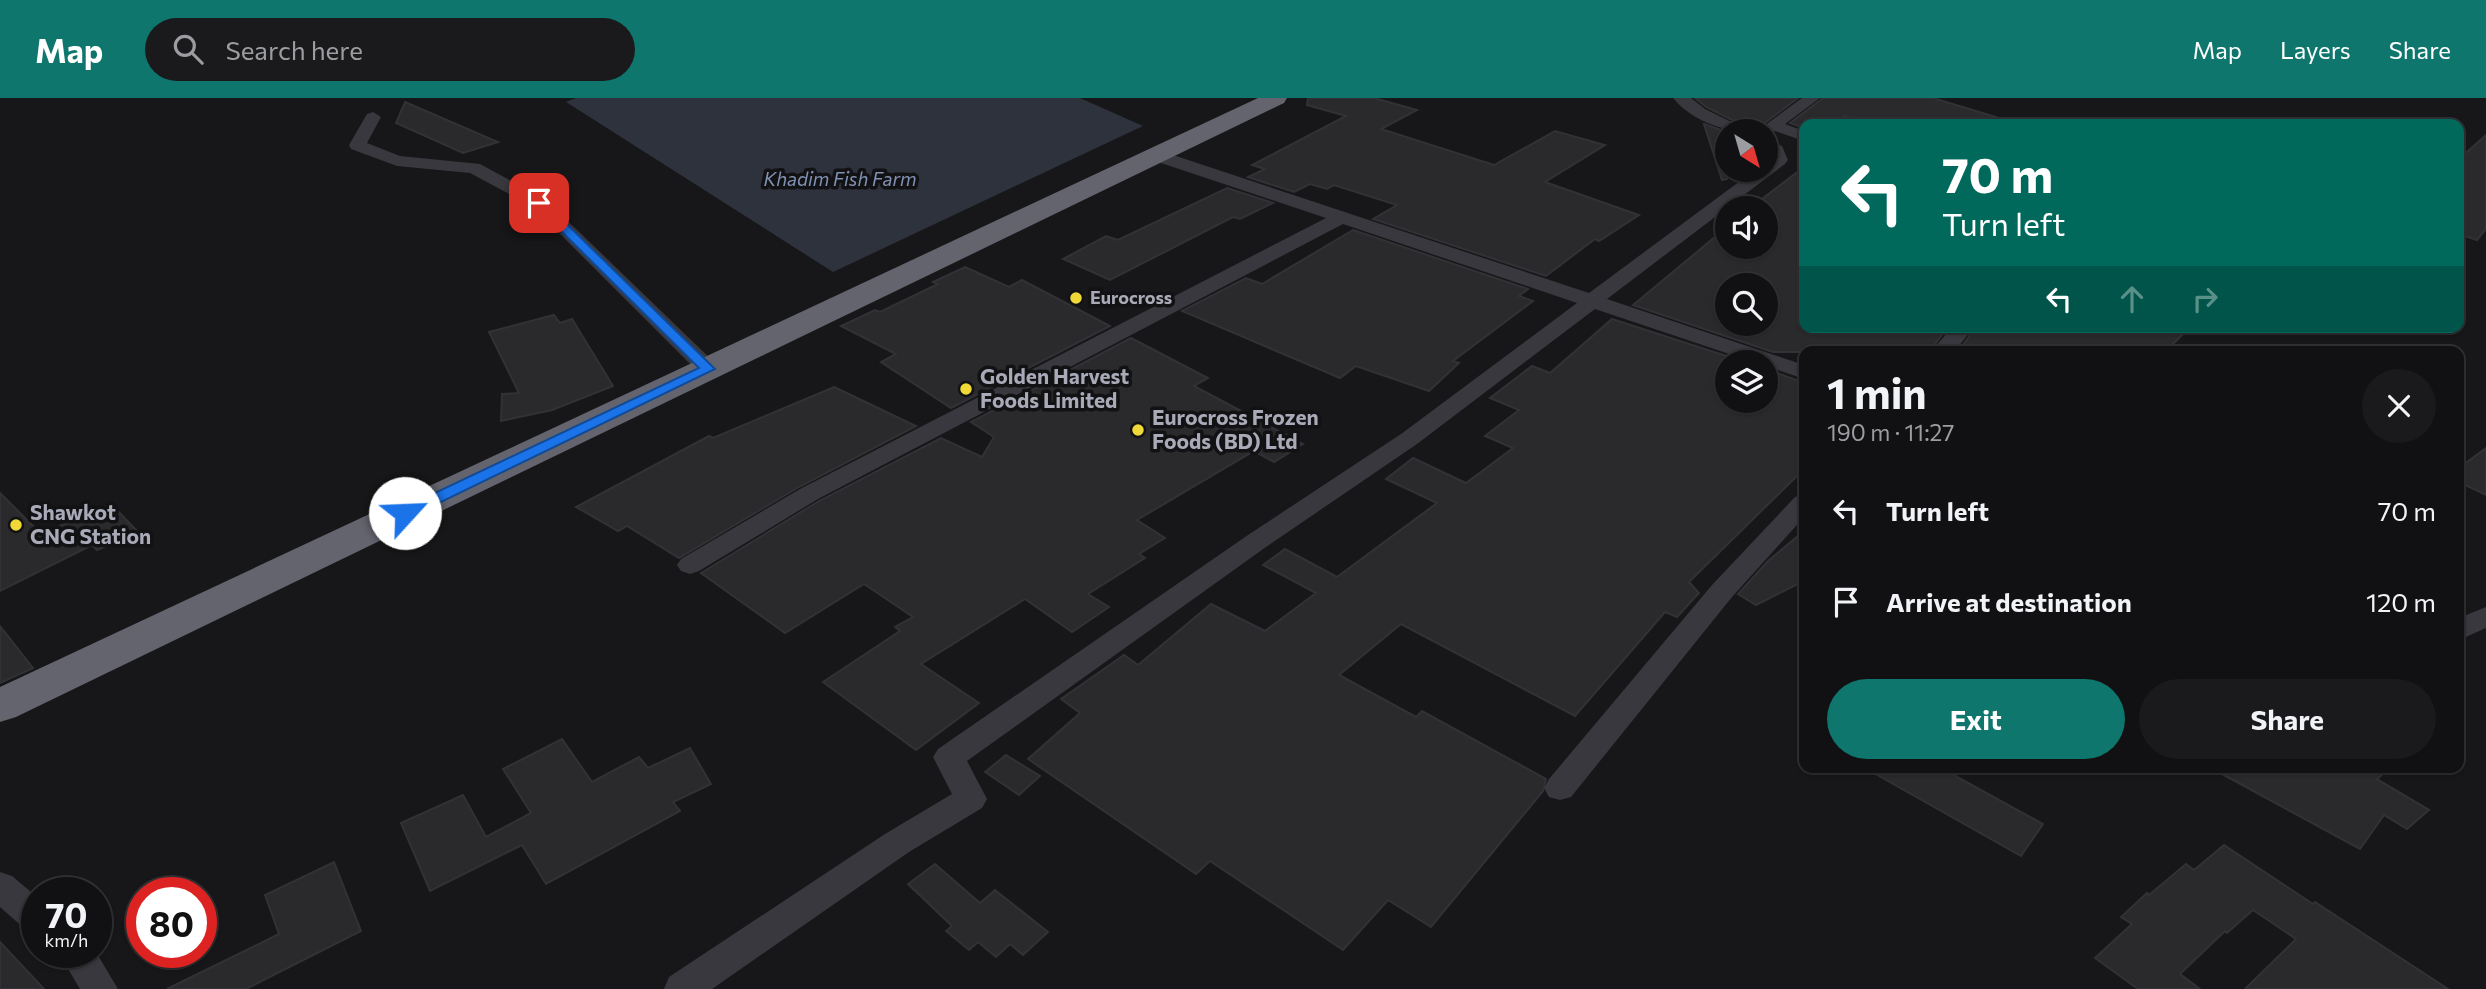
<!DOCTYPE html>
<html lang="en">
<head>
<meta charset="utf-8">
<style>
  :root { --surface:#111113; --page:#1a1a1c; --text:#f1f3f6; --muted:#9c9da0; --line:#303133; --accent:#0f766e }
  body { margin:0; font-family:Commissioner,sans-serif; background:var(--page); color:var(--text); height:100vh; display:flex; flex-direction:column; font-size:26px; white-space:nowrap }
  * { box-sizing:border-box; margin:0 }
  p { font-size:23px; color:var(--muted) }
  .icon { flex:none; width:38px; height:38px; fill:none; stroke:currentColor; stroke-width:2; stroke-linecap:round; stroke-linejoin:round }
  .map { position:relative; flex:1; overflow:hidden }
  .sheet { position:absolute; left:1799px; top:248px; width:665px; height:427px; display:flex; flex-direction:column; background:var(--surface); border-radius:14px; box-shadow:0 2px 5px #0004,0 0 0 2px var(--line) }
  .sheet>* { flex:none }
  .guide { position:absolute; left:1799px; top:21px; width:665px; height:214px; border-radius:14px; box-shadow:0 2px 5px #0004,0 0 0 2px var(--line); background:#00695c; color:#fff; overflow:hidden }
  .needle { width:46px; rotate:143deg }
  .controls { position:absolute; left:1715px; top:21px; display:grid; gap:14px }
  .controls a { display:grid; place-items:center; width:63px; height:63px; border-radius:50%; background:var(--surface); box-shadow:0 2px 5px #0004,0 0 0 2px var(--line); font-size:35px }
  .speed { position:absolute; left:21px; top:779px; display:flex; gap:14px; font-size:35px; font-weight:700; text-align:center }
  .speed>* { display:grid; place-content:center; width:91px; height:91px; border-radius:50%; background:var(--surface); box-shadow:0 2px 5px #0004,0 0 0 2px var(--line); line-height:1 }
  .speed small { font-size:18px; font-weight:400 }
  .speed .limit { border:10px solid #d22; background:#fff; color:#111 }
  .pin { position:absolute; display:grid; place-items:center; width:60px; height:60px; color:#fff; margin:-30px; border-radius:14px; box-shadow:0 4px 10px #0006 }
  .me { position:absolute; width:77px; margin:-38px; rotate:65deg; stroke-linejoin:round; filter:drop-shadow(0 0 5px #0008) }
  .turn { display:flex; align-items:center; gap:24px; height:147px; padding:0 28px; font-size:32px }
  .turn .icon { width:91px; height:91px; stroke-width:2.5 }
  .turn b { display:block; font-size:49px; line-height:60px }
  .lanes { display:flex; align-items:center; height:66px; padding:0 28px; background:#0003; justify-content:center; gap:35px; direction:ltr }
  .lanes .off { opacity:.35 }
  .round { display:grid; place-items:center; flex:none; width:74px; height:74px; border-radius:37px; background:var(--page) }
  .summary { display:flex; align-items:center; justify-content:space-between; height:119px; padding:0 28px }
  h1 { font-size:42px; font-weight:700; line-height:52px }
  .action { display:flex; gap:14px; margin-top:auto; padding:14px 28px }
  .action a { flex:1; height:80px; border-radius:42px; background:var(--accent); color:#fff; font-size:28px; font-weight:700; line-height:80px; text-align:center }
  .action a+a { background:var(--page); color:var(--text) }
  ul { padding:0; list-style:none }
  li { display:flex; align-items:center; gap:21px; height:91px; padding:0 28px }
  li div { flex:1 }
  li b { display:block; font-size:26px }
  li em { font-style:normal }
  header { display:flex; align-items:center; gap:42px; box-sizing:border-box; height:98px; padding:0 35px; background:var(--accent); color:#fff }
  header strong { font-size:33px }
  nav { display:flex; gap:38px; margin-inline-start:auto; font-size:24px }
  .search { width:490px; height:63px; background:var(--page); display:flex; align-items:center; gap:18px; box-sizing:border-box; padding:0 24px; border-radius:38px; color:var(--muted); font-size:26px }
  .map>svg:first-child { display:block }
  .water { fill:#2d323d }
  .building { fill:#2a2a2d; stroke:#323135; stroke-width:2; fill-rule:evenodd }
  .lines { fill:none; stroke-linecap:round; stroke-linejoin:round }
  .street { fill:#38383e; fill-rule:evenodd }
  .highway { fill:#64646f; fill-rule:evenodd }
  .route { fill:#1a73e8; stroke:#114b97; stroke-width:2 }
  .poi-dot { fill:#f0d937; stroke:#121214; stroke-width:2.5 }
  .labels { text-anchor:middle; stroke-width:7; stroke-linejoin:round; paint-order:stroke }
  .far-poi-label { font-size:18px; font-weight:bold; fill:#a9aab8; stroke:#121214; text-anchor:start }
  .far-water-label { font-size:19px; font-style:italic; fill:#8091b3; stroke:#121214 }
  .poi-label { font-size:21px; font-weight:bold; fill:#a9aab8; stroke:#121214; text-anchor:start }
</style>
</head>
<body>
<header>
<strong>Map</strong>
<div class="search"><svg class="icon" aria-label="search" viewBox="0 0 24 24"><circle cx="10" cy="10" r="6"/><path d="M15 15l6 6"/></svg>Search here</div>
<nav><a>Map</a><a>Layers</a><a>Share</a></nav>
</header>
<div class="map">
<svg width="2486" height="891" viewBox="0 0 2486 891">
  <rect width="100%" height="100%" fill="#171719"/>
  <!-- water -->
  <polygon class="water" points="576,0 1080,0 1143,28 833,174 566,4"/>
  <!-- building -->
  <g class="building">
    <polygon points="1308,0 1374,0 1417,12 1381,31 1494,67 1555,33 1605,47 1545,84 1639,117 1599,143 1595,141 1546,178 1373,121 1397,107 1334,87 1327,91 1310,86 1294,94 1248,79 1265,71 1252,67 1346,18 1307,7"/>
    <polygon points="1695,0 1798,0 1754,33 1706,9"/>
    <polygon points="1823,0 1933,0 1999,20 1998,26 1868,26 1845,18 1831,26 1804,26 1804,30 1790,25"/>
    <polygon points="405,4 498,44 463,55 396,25"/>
    <polygon points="1704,26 1727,34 1727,81 1722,82"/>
    <polygon points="2486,37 2486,131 2477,142 2459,136 2459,61"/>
    <path d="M1804,69v160h144l-19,25h-156l-140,-47 94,-78v20h39v-39h-16zM1727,187h39v39h-39z"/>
    <polygon points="1227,90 1273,105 1240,121 1233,119 1110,182 1063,161 1106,138 1118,142"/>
    <polygon points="1353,132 1528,191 1519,198 1533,203 1453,263 1459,265 1429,293 1356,268 1340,280 1182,213 1246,180 1262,186"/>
    <polygon points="965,169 1009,189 1022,182 1110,228 951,310 881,264 896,256 841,228 875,212 880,214 938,186 933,184"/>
    <polygon points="554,217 560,225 572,221 613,288 552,312 501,323 502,296 519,295 489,234"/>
    <polygon points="1612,221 1745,264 1727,264 1727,303 1766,303 1766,271 1804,285 1804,371 1689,484 1699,495 1677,519 1665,514 1575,618 1401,526 1339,577 1416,619 1422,613 1546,681 1543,693 1431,829 1388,802 1343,852 1210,763 1196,776 1028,661 1080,615 1061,601 1124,557 1138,567 1211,506 1265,533 1316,495 1263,467 1285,451 1337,479 1437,405 1386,381 1413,360 1466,385 1513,350 1485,338 1519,312 1490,300 1532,268 1550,275"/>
    <polygon points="1976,229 2190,229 2165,254 1958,254"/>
    <polygon points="1131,240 1208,280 1194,288 1303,346 1274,364 1254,353 1137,422 1165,440 1139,456 1145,460 1088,496 1109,509 1072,534 1025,501 921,566 979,605 916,652 823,584 900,533 895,529 913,519 864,486 785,535 701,475 819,403 941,340 982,359 994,339 971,324"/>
    <polygon points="834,289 916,328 799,389 679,460 627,428 618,433 576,409 709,338 713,340"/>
    <polygon points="2486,350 2486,397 2459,384 2459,370"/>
    <polygon points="0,395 41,436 111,406 138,434 97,452 92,447 0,493"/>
    <polygon points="1804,433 1804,483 1756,507 1738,496 1768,463"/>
    <polygon points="0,528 33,570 0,585"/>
    <polygon points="562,641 592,684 639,659 648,670 690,650 711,686 673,704 680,713 546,786 522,747 430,793 401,725 463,697 486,739 531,715 503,671"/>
    <polygon points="1006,657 1040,678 1019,697 985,674"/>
    <polygon points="1865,670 1941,670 2043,726 2021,758"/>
    <polygon points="2211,670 2390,670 2377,681 2429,712 2407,731 2384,717 2360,751"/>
    <polygon points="2224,747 2313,806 2315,804 2448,891 2245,891 2296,841 2253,812 2227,835 2225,833 2180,876 2200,891 2138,891 2095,860 2132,826 2121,819 2147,795 2149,797 2186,766 2194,772"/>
    <polygon points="334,764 361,833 246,891 167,891 279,836 265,797"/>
    <polygon points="935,766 980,805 995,792 1048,834 1023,857 1010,846 996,859 978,844 969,852 946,833 952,828 908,786"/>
    <polygon points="0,844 44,891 0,891"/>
  </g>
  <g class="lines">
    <!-- street -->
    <g class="street">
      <path d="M1673,0h18l14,11 45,22c-27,1 -59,-11 -77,-33z"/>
      <polygon points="1802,0 1820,0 1785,26 1804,33 1804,43 1775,33 1766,38 1766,33 1757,33"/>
      <polygon points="373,14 381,19 367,45 400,58 480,66 545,101 716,266 719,271 716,276 700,276 533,109 470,75 397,68 351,51 349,47 367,16"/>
      <polygon points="1766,41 1782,48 1788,62 1785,66 1607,201 1804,267 1804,281 1766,268 1766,264 1753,264 1595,211 1417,346 1266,449 967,663 987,701 982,710 909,754 712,891 664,891 669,879 885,736 952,696 933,659 938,651 1248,437 1401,336 1577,205 1343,126 818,401 699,473 690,476 681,473 677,467 681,461 800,391 1326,120 1152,62 1150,58 1152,54 1164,54 1589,195 1755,72 1766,72 1766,64 1770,61 1766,53"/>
      <polygon points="1952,229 1974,229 1954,254 1931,254"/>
      <polygon points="1804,396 1804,419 1732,499 1571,699 1560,702 1549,699 1544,690 1549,681 1712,487 1795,399"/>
      <polygon points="2486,509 2486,530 2459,542 2459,520"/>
      <polygon points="0,774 12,778 37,799 37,835 25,831 0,809"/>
      <polygon points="58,854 96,854 118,891 80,891"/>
    </g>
    <!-- highway -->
    <polygon class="highway" points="1258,0 1287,0 1284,5 16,619 0,624 0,589"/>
  </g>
  <!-- route -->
  <polygon class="route" points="535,103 543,103 715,271 410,419 399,419 397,415 399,412 699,270 535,107"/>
  <!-- markers -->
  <g class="poi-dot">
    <circle cx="1076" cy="200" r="7"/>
    <circle cx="966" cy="291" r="7"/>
    <circle cx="1138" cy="332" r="7"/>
    <circle cx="16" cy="427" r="7"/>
  </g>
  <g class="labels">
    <!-- far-poi labels -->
    <g class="far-poi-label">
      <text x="1090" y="206">Eurocross</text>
    </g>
    <!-- far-water labels -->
    <g class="far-water-label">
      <text x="840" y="88">Khadim Fish Farm</text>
    </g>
    <!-- poi labels -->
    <g class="poi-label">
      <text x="980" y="286">Golden Harvest<tspan x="980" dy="24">Foods Limited</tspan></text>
      <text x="1152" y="327">Eurocross Frozen<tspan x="1152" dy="24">Foods (BD) Ltd</tspan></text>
      <text x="30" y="422">Shawkot<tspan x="30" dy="24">CNG Station</tspan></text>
    </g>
  </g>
</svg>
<div class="controls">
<a><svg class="needle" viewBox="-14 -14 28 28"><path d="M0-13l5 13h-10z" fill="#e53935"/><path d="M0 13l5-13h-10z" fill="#9c9da0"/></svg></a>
<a><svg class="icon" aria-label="sound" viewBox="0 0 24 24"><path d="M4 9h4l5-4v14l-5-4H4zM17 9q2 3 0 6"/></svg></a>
<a><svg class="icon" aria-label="search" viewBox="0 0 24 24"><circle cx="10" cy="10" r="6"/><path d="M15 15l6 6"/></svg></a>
<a><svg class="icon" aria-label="layers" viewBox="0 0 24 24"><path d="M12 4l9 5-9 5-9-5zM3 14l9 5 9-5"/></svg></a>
</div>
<div class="speed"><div>70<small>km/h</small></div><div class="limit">80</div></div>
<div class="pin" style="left:539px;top:105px;background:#d93025"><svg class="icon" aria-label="arrive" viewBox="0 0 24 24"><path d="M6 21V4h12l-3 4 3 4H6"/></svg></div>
<svg class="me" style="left:405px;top:415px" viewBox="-20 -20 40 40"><circle r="19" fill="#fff"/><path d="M0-13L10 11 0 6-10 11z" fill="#1a73e8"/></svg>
<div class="guide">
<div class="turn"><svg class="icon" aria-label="left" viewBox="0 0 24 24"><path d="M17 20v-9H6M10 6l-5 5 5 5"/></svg><div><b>70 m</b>Turn left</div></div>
<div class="lanes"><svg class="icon" aria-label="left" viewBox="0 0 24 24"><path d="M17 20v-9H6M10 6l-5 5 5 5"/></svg><svg class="icon off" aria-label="ahead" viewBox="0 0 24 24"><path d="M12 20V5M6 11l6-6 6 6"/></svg><svg class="icon off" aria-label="right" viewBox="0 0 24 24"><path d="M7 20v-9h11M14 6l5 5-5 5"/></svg></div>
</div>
<section class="sheet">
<div class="summary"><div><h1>1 min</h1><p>190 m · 11:27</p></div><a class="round"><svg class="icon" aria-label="close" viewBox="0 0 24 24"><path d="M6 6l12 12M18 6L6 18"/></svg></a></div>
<ul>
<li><svg class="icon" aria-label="left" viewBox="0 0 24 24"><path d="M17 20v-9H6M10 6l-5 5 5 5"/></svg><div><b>Turn left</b></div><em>70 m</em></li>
<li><svg class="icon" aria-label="arrive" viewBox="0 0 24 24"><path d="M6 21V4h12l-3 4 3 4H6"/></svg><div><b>Arrive at destination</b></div><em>120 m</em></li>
</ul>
<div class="action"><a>Exit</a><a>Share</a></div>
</section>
</div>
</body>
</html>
